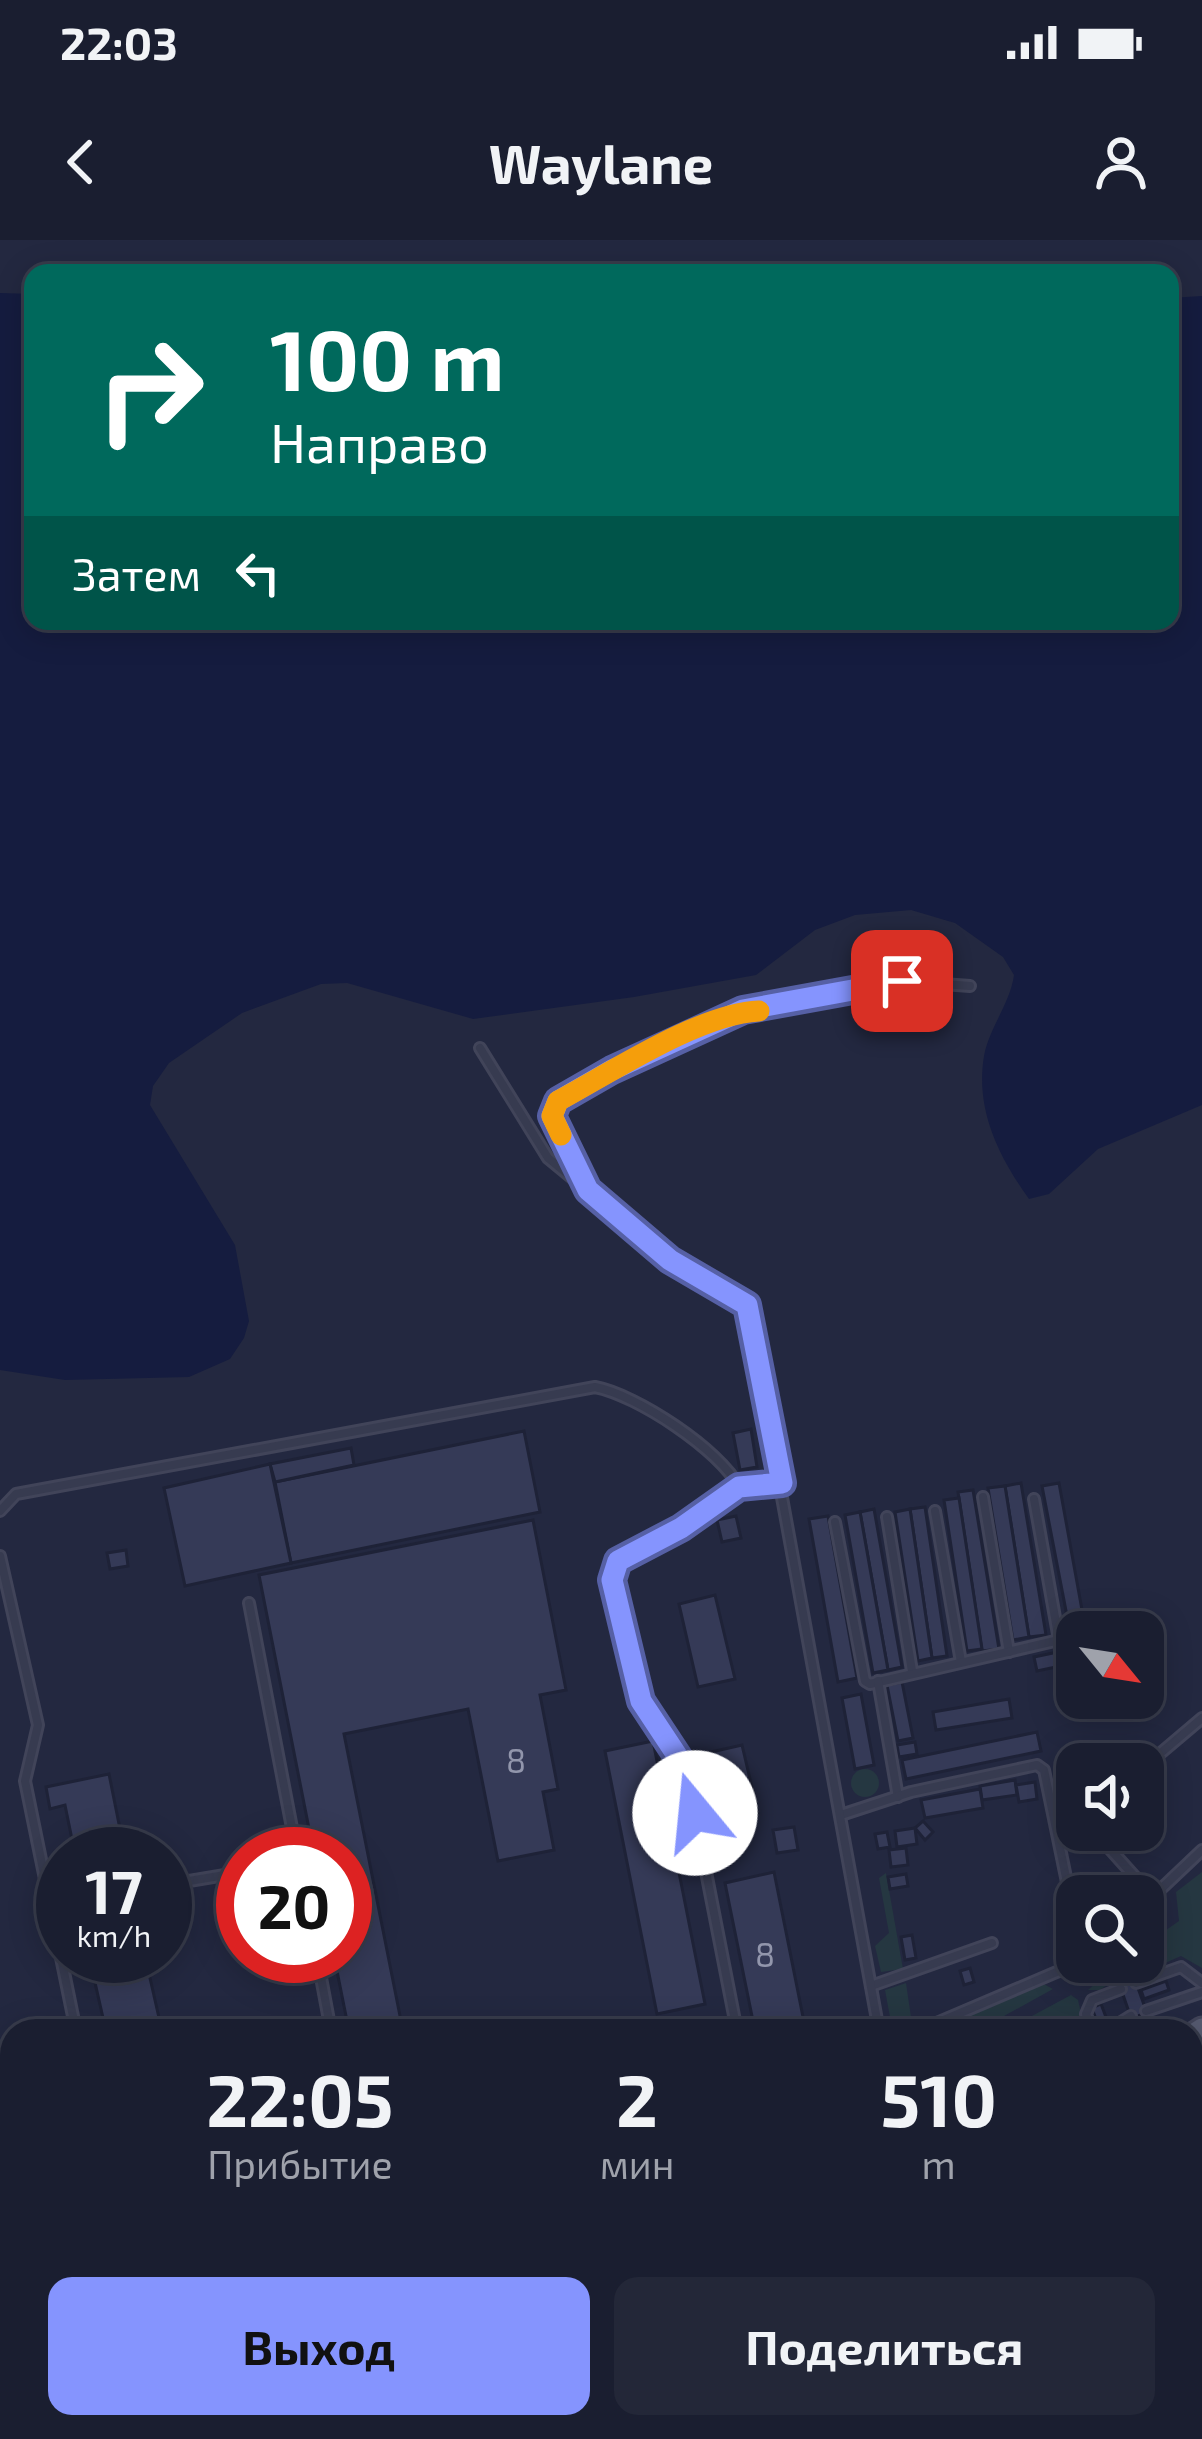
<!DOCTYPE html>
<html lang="ru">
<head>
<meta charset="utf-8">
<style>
  :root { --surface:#1a1e30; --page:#232738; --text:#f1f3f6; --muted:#9fa2ab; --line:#383c4c; --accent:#8594fe }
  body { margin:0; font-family:"Exo 2",sans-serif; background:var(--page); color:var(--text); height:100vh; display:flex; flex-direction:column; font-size:45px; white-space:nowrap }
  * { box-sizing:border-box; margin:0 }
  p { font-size:39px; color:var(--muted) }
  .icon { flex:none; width:66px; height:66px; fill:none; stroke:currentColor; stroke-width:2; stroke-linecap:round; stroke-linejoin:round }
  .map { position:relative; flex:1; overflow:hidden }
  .side { position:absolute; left:0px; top:1779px; width:1203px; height:420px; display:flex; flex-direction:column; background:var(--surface); border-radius:36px 36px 0 0; box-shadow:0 6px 30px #0003,0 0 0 3px var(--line) }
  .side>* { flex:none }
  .top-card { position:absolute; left:24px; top:24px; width:1155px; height:366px; border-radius:24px; box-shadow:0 6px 30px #0003,0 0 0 3px var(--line); background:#00695c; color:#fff; overflow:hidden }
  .needle { width:78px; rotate:120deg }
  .buttons { position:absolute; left:1056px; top:1371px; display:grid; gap:24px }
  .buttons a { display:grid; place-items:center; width:108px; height:108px; border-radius:24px; background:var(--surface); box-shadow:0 6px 30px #0003,0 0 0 3px var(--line); font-size:60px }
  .speed { position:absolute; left:36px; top:1587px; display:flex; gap:24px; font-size:60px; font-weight:700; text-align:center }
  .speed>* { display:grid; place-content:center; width:156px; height:156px; border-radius:50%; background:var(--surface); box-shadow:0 6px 30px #0003,0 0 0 3px var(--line); line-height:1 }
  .speed small { font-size:30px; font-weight:400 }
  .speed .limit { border:18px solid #d22; background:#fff; color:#111 }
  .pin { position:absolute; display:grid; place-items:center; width:102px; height:102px; color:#fff; margin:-51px; border-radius:24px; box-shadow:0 6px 18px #0006 }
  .me { position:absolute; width:132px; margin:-66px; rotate:343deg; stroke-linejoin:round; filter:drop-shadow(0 0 9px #0008) }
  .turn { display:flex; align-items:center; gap:42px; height:252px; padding:0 48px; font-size:54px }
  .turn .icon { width:156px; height:156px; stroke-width:2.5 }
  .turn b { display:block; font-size:84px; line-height:102px }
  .then { display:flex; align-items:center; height:114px; padding:0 48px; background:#0003; gap:24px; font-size:45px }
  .eta { display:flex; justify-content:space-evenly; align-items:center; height:204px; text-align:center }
  .eta b { font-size:72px; font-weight:700; line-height:84px }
  .cta { display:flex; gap:24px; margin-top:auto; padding:24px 48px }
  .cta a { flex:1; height:138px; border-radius:24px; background:var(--accent); color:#111; font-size:48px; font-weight:700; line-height:138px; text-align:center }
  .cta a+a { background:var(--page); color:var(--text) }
  .status { display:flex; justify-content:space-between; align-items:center; height:84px; padding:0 60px; background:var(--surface); direction:ltr }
  .status svg { height:33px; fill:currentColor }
  header { display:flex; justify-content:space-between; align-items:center; height:156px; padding:0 48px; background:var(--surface); font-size:54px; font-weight:700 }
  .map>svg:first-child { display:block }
  .green { fill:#253741 }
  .water { fill:#151c3f }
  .building { fill:#353a57; stroke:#1e2237; stroke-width:3 }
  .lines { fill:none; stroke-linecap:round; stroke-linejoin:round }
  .lane-casing { stroke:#414459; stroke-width:14 }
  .street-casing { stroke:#414459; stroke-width:20 }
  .primary-casing { stroke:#414459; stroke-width:27 }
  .path { stroke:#3e5059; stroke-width:3; stroke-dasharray:9 9; stroke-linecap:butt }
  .lane { stroke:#373b50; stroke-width:8 }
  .street { stroke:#373b50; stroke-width:14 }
  .primary { stroke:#555a70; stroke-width:21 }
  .route-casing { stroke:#5660a5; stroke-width:30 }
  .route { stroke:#8594fe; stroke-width:21 }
  .slow { stroke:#f59e0b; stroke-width:21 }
  .labels { text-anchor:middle; stroke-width:12; stroke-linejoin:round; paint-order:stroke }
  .number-label { font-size:33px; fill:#9296ac }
</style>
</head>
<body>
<div class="status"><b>22:03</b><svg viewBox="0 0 49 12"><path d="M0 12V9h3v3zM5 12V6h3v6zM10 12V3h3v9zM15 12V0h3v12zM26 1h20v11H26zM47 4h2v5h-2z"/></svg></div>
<header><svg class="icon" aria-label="back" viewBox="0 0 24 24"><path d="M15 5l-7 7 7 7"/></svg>Waylane<svg class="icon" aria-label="person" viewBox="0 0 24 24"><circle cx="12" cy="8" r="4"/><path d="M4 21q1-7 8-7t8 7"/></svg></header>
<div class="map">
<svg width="1202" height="2199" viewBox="0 0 1202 2199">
  <rect width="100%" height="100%" fill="#232840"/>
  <!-- green -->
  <g class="green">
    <circle cx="865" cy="1543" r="14"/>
    <polygon points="1202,1632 1202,1728 1181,1716 1147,1731 1134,1725 1100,1750 1088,1750 1120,1722 1143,1722 1143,1706 1179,1681 1176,1652"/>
    <polygon points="886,1633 903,1729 881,1732 875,1706 889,1693 879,1638"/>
    <polygon points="1040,1742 1053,1749 977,1791 932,1791"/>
    <polygon points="906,1743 912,1784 892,1788 885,1750"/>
    <polygon points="1071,1755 1078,1760 1085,1791 1004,1791"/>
    <polygon points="1202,1981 1202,2199 1186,2199 1184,2187 1191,2187 1191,1995"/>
  </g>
  <!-- water -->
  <path class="water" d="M0,53l33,1v327h1137v-323l32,-2v809l-104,44 -49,45 -20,5c-30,-42 -54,-89 -45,-143 5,-28 26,-52 30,-81l-11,-18 -48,-34 -44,-13 -56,5 -40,15 -59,45 -122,22 -161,22 -126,-36 -26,1 -79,29 -73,50 -16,23 -3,19 85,140 14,76 -5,17 -14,21 -41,18 -124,3 -65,-10z"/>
  <!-- building -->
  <g class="building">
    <polygon points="751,1189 757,1227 740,1230 733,1193"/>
    <polygon points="524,1191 540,1272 291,1323 275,1242"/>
    <polygon points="351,1208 354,1225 275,1242 270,1224"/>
    <polygon points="270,1224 291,1323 185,1346 164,1248"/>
    <polygon points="1021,1243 1046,1395 1029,1397 1005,1246"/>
    <polygon points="1059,1243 1086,1392 1077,1392 1072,1402 1042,1246"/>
    <polygon points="1005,1246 1029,1397 1013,1400 988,1248"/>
    <polygon points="973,1250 999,1409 982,1411 958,1252"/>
    <polygon points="959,1258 982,1409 967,1411 944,1260"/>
    <polygon points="925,1267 947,1416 932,1418 910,1269"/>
    <polygon points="874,1269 902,1427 888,1430 860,1272"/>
    <polygon points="910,1269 932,1418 918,1421 895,1272"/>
    <polygon points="860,1272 888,1430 873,1433 845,1275"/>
    <polygon points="736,1276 741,1298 722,1302 717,1280"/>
    <polygon points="828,1276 857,1438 838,1442 809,1279"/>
    <polygon points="533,1280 566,1450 540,1455 558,1549 543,1552 554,1610 498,1621 468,1469 344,1494 403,1791 349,1791 334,1716 345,1716 345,1614 314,1614 259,1335"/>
    <polygon points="126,1310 128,1326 110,1329 107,1313"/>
    <polygon points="715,1355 735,1439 698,1447 679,1364"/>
    <polygon points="1072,1409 1075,1423 1037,1431 1034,1417"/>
    <polygon points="902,1442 913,1498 898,1501 887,1445"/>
    <polygon points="861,1454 874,1525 855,1529 842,1458"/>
    <polygon points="1009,1459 1012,1478 936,1490 933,1472"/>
    <polygon points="1037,1492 1041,1511 906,1539 902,1520"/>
    <polygon points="653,1501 705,1764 657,1774 605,1511"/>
    <polygon points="915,1502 917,1514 899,1517 897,1505"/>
    <polygon points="742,1505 758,1573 723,1581 707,1513"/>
    <polygon points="109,1534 125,1614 75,1614 65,1565 50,1569 46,1547"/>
    <polygon points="1015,1540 1017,1555 982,1560 980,1546"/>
    <polygon points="1035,1542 1037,1559 1019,1562 1016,1545"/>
    <polygon points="980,1549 983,1568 925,1578 921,1560"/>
    <polygon points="923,1581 933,1592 925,1600 915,1588"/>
    <polygon points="794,1587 798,1610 777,1613 773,1590"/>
    <polygon points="915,1588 917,1604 897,1607 895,1591"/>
    <polygon points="887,1592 890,1607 878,1609 875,1594"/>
    <polygon points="906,1608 908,1625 891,1627 889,1610"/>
    <polygon points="774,1632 805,1787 755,1791 725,1643"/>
    <polygon points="906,1634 908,1646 890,1649 888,1637"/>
    <polygon points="912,1695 916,1718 905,1720 901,1697"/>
    <polygon points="89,1716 145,1716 162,1791 106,1791"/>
    <polygon points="970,1728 974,1742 964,1745 960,1731"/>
    <polygon points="1134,1737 1147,1773 1131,1778 1119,1743"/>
    <polygon points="1166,1741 1169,1750 1144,1759 1141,1750"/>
    <polygon points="1101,1764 1109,1785 1099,1788 1092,1768"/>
    <polygon points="1191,1866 1197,1866 1200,1890 1191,1891"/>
    <polygon points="30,2187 142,2187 145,2199 0,2199 0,2193"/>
    <polygon points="838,2187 877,2187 879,2199 840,2199"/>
    <polygon points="1033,2187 1061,2187 1063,2199 1035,2199"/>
  </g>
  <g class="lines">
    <defs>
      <g id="lane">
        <polyline points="480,808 548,918 582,946"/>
        <polyline points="983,1257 1009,1412"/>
        <path d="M0,1271l16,-17 579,-107c42,8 125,63 144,100"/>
        <polyline points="935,1271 961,1422"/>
        <polyline points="887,1277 912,1431"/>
        <polyline points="835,1282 865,1441 870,1444 1059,1400 1034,1259"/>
        <polyline points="0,1316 38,1485 25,1541 76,1791"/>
        <polyline points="249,1363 297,1614"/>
        <polyline points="878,1441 898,1557"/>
        <polyline points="1143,1528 1202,1478"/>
        <polyline points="844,1574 911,1552 1037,1525 1044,1530 1077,1691"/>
        <polyline points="1093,1590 1152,1656"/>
        <polyline points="165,1645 243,1632"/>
        <polyline points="1143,1666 1202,1610"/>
        <polyline points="317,1716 331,1791"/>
        <polyline points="1136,1743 1181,1727 1202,1743"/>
        <polyline points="871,1746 992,1703"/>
        <polyline points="1146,1771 1202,1752"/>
        <polyline points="737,1791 686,1529 641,1461 612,1340 618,1321 681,1287 739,1247 782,1243"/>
        <polyline points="879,1791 747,1065 670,1020 588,950 552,876 558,861 612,830 743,770 902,741 970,746"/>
        <polyline points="918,1791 1080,1722"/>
        <polyline points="1092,1791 1086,1774 1092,1760 1121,1749"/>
        <polyline points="1107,1791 1131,1776"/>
        <polyline points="0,2032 12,2029"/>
        <polyline points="683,2187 705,2199"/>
        <polyline points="895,2187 898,2199"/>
        <polyline points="602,2199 674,2187"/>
        <polyline points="1088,2199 1089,2187"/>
      </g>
      <g id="street">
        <polyline points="252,2187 254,2199"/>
        <polyline points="187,2199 225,2187"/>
        <polyline points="789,2199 795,2187"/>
      </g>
      <g id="primary">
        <polyline points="1191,1796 1202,1789"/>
        <polyline points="0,2101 12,2099"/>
      </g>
    </defs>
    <!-- lane casing -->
    <use href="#lane" class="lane-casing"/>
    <!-- street casing -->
    <use href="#street" class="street-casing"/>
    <!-- primary casing -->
    <use href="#primary" class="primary-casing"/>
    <!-- path -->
    <g class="path">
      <polyline points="1191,1838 1202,1832"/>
      <polyline points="0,2147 12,2145"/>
      <polyline points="152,2187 154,2199"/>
      <polyline points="754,2187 756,2199"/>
      <polyline points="817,2187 819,2199"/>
    </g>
    <!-- lane -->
    <use href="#lane" class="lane"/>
    <!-- street -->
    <use href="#street" class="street"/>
    <!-- primary -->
    <use href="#primary" class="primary"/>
  </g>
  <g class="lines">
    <defs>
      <polyline id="route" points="695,1573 686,1529 641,1461 612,1340 618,1321 681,1288 739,1247 782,1243 747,1065 670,1020 588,950 552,876 558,861 612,830 743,770 902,741"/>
    </defs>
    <!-- route casing -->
    <use href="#route" class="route-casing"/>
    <!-- route -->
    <use href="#route" class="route"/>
    <!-- slow -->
    <path class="slow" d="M561,895l-9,-19 6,-15c54,-29 141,-87 201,-90"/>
  </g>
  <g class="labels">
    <!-- number labels -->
    <g class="number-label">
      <text x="516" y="1533">8</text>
      <text x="765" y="1727">8</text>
    </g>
  </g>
</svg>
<div class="buttons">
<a><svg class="needle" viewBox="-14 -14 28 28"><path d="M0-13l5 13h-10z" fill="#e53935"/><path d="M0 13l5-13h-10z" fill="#9fa2ab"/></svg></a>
<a><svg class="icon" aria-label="sound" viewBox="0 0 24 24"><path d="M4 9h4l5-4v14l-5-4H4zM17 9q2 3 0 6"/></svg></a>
<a><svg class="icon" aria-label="search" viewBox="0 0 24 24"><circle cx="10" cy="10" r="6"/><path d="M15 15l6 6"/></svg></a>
</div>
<div class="speed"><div>17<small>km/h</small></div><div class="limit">20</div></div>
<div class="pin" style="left:902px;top:741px;background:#d93025"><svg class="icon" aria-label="arrive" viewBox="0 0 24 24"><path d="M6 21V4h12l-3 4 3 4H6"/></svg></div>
<svg class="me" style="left:695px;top:1573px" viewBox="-20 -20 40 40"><circle r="19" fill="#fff"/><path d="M0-13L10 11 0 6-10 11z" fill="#8594fe"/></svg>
<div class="top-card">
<div class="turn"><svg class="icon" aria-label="right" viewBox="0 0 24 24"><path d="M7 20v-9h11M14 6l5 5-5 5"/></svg><div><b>100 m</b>Направо</div></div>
<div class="then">Затем<svg class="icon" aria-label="left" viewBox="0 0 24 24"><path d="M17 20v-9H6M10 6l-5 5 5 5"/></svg></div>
</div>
<section class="side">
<div class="eta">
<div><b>22:05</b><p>Прибытие</p></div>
<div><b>2</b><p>мин</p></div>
<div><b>510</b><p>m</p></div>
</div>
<div class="cta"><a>Выход</a><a>Поделиться</a></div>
</section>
</div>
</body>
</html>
